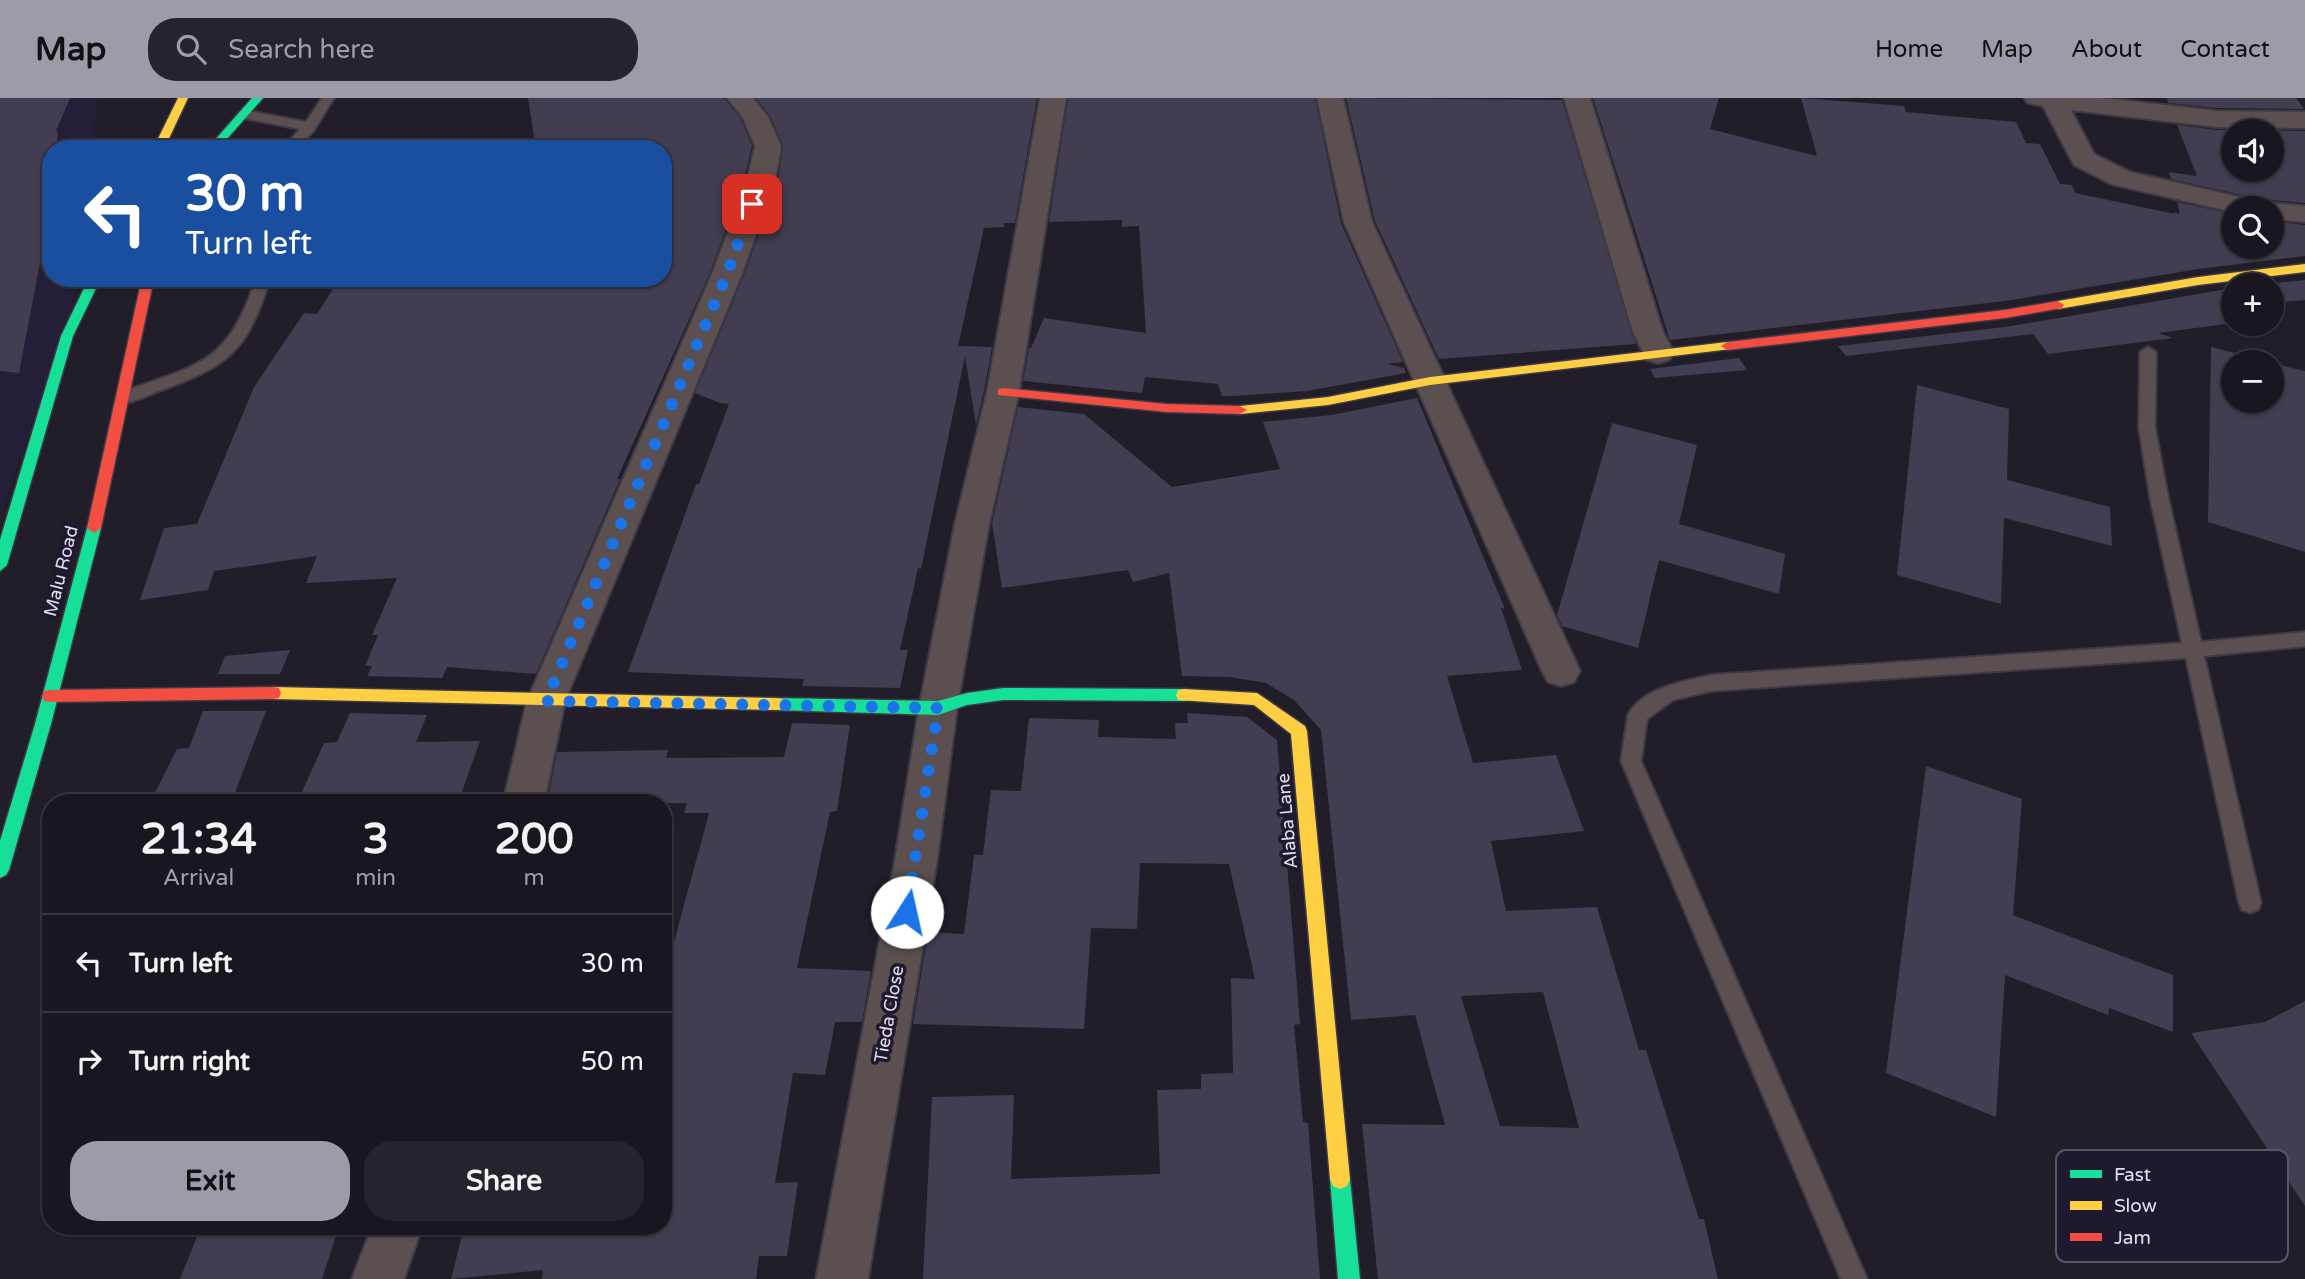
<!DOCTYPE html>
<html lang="en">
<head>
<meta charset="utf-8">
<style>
  :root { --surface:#191620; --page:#26232d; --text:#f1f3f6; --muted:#9f9fa5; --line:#37353e; --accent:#9e9ba9 }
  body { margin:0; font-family:"Varela Round",sans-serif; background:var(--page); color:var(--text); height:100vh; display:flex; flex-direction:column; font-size:26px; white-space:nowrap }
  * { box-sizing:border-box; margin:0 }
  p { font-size:23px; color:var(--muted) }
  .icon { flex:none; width:38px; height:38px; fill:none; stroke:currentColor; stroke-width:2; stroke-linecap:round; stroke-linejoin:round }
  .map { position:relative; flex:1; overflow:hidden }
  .panel { position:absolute; left:42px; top:696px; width:630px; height:441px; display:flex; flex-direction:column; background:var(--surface); border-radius:28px; box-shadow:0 2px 5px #0004,0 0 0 2px var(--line) }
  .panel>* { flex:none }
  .banner { position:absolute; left:42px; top:42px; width:630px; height:147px; border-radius:28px; box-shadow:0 2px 5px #0004,0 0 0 2px var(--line); background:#1a4fa0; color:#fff; overflow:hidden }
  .tools { position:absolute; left:2221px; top:21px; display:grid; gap:14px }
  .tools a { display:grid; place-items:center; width:63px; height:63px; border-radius:50%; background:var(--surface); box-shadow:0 2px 5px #0004,0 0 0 2px var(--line); font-size:35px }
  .pin { position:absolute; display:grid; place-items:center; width:60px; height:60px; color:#fff; margin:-30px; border-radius:14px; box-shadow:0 4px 10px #0006 }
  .me { position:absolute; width:77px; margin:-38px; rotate:10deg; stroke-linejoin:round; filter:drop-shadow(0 0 5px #0008) }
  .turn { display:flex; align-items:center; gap:24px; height:147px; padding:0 28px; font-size:32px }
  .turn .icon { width:91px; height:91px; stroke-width:2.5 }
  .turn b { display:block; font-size:49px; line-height:60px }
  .eta { display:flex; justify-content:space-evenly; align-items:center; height:119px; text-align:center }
  .eta b { font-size:42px; font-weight:700; line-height:49px }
  .cta { display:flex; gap:14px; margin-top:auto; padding:14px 28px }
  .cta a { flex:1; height:80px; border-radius:28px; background:var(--accent); color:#111; font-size:28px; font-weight:700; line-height:80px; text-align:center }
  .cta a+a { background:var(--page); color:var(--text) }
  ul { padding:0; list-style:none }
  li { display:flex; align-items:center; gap:21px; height:98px; padding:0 28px; border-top:2px solid var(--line) }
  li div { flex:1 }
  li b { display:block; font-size:26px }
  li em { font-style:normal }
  header { display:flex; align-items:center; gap:42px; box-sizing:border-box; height:98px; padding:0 35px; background:var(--accent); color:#111 }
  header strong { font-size:33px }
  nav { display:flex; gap:38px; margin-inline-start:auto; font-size:24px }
  .search { width:490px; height:63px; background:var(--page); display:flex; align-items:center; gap:18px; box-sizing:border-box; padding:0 24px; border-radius:28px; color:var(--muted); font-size:26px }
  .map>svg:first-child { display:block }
  .built { fill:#251e38 }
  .building { fill:#423d51; fill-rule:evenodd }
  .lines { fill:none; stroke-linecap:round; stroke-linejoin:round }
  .lane-casing { stroke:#3d3a45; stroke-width:4 }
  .street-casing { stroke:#3d3a45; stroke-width:4 }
  .fast-casing { stroke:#3d3a45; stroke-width:3 }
  .slow-casing { stroke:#3d3a45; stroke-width:3 }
  .jam-casing { stroke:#3d3a45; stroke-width:3 }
  .lane { fill:#5b504f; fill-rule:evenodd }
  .street { fill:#5b504f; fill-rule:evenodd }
  .fast { fill:#16e098; fill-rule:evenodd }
  .slow { fill:#ffcf43; fill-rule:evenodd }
  .jam { fill:#f24e42; fill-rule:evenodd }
  .route { stroke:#1a73e8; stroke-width:12; stroke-dasharray:0 21.6 }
  .labels { text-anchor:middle; stroke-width:7; stroke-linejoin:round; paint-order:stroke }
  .street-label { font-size:18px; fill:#e1deee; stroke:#1f192f }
  .key { fill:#1f192f; stroke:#595468; stroke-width:2 }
  .key-label { font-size:19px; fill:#e1deee }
</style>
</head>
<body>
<header>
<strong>Map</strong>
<div class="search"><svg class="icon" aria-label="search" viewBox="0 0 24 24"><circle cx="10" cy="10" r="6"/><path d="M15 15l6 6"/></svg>Search here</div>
<nav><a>Home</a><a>Map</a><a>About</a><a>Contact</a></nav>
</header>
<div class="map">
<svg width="2305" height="1181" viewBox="0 0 2305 1181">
  <rect width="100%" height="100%" fill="#211e2a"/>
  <!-- built -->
  <polygon class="built" points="0,0 97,0 91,51 51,51 51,180 75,180 72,210 0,418"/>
  <!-- building -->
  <g class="building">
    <polygon points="0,0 70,0 56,33 58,33 56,51 51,51 48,123 19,275 0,273"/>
    <polygon points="528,0 724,0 741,21 752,48 744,82 710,175 617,381 620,381 536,576 447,569 442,580 367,578 372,568 365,568 378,537 372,537 397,480 306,485 317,458 214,473 208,492 140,502 164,430 197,426 254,289 304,215 317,216 340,180 663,180 663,51 536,51"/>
    <polygon points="756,0 1037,0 1015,125 1004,125 1004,129 984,130 958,248 992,249 984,293 976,327 965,258 921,471 918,470 900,552 908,552 900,590 802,588 804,581 628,574 696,386 699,386 729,306 720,305 695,295 744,177 778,83 783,47 770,18"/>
    <polygon points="1068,0 1315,0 1341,125 1403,264 1387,266 1404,270 1406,275 1307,293 1233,298 1222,298 1218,286 1145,279 1142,295 1023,283 1029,250 1031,250 1044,220 1146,235 1139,128 1122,129 1122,122 1049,124"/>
    <polygon points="1346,0 1562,2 1636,246 1439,261 1375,123"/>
    <polygon points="1593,0 1719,0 1710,31 1817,58 1801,0 1904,8 1906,14 2016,24 2026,45 2040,46 2060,86 2072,87 2075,95 2175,116 2174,114 2180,116 2177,104 2233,116 2233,149 2272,149 2272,123 2305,127 2305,158 2198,171 2005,203 1670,242"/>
    <polygon points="2167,0 2296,0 2304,11 2217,10 2168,5"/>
    <path d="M2177,27l40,5 88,1v72l-46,-4 -88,-20 -2,-7 28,4zM2233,33h39v39h-39z"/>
    <polygon points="2305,182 2305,202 2272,205 2272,187 2259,187"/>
    <polygon points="2233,190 2233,225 2158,235 2173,240 2048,256 2033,236 1846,258 1838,248 2005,229"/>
    <polygon points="2211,249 2270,264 2233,264 2233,303 2272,303 2272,265 2305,273 2305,454 2208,424"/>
    <polygon points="1739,260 1747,272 1655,280 1650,271"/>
    <polygon points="1917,287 2009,311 2007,382 2110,409 2112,448 2004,420 2001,506 1897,477"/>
    <path d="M1417,300l88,211 -4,-1 21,62 -75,6 26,87 83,-8 28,76 -93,10 15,70 91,-4 42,143h7l53,169h5l14,60h-340l-16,-155 83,1 -30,-110 -64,5 -30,-290 -27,-30 -28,-17 -36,-6 -48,-1 -13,-103 -36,9 -5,-12 -126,18 -10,-65 26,-116 66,7 88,73 108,-18 -17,-47 69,-7zM1543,894l36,136 -79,-2 -39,-130z"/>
    <polygon points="1612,325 1697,347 1679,426 1785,456 1779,496 1659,462 1638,550 1562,528 1557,517"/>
    <polygon points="290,552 280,576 218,576 225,558"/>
    <polygon points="203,613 266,613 231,705 150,705 177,651 189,650"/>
    <polygon points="350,615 427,617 416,644 480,643 458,705 297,705 324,645 337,644"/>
    <polygon points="1187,615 1247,619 1277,642 1300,926 1294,927 1303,1024 1308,1025 1320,1181 923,1181 932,999 1014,997 1011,1081 1160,1076 1157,992 1201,991 1201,976 1233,975 1231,880 1255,881 1229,766 1140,765 1137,831 1091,830 1084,931 913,926 928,834 964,836 974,757 983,757 991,692 1021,693 1029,620 1099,622 1098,639 1176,641 1175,625 1188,625"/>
    <polygon points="792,625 850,627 837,713 830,714 797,870 871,873 862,924 835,924 825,977 793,975 775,1085 798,1084 787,1158 759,1158 756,1181 542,1181 543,1172 451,1181 464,1129 663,1129 663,866 668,866 709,715 684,715 687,705 547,705 557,654 668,652 666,660 784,659"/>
    <polygon points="1926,668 2022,701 2013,817 2173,877 2173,934 2109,910 2108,917 2005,877 1996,1019 1886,975"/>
    <polygon points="2305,903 2305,1108 2191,935 2265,924"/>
    <polygon points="201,1129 339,1129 322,1181 180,1181"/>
  </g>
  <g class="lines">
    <defs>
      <g id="lane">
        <polygon points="322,0 334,0 314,32 296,51 283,51 300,31 244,20 238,16 244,12 306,24"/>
        <path d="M256,180h14c-22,73 -41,88 -111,113 -12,4 -28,14 -41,11l-2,-4 2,-4c80,-31 109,-26 138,-116z"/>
        <path d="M2148,249l8,5 -1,76 13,69 33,145 104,-10v14l-101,10 57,247 -3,7 -8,3 -8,-3 -3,-7 -53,-245 -475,33 -38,9 -26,19 -6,42 226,518h-26l-220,-518 7,-46c14,-27 57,-34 83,-40l471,-32 -32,-146 -11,-69 1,-76z"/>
      </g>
      <g id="street">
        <polygon points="727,0 753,0 768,19 781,48 775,83 742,176 565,603 544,705 503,705 527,603 712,176 747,83 755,48 743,20"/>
        <polygon points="1040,0 1066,0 1019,294 989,426 957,610 937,762 868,1181 816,1181 895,762 919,610 955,426 987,294"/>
        <polygon points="1317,0 1343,0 1372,124 1580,573 1574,584 1561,588 1548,584 1542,573 1344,124"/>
        <polygon points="1564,0 1590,0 1663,234 1674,255 1669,262 1658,265 1647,262 1633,234"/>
        <path d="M2024,0h79l114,13 88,1v16l-88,-1 -146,-17 23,44 36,18 122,28c17,4 34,4 53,6v16l-33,-3v-11h-39v4l-122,-28 -37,-19 -31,-59 -15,-3z"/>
        <polygon points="372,1129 422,1129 404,1181 352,1181"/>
      </g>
      <g id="fast">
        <polygon points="252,0 263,0 218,51 207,51"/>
        <polygon points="89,180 101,180 73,238 7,467 0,473 0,442 61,238"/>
        <polygon points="94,425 101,430 51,626 9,772 6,777 0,780 0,743 35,626 87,430"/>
        <polygon points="1003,590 1184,591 1190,592 1192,597 1190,602 1184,603 1003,602 967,607 938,617 776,612 770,611 768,606 770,601 776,600 938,603 967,595"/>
        <polygon points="1340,1071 1347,1074 1350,1081 1360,1181 1338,1181 1330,1081 1333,1074"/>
      </g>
      <g id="slow">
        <polygon points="178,0 188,0 164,51 153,51"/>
        <polygon points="2305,166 2305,174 2198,187 2058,211 2052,207 2058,203 2198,179"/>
        <polygon points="1727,244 1733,248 1731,251 1430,287 1328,307 1240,316 1233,312 1240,308 1328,299 1430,279"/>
        <polygon points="273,589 776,600 782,601 784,606 782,611 776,612 273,601 267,600 265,595 267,590"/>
        <polygon points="1184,591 1257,595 1305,628 1307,633 1350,1081 1347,1088 1340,1091 1333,1088 1330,1081 1291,636 1254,607 1178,602 1176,597 1178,592"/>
      </g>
      <g id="jam">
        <polygon points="142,180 154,180 101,430 94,435 87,430"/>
        <polygon points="2058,203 2064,207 2062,210 2005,220 1727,252 1721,248 1727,244 2005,212"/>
        <polygon points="1003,290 1167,306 1240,308 1247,312 1240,316 1167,314 998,297 998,291"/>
        <polygon points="273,589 279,590 281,595 279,600 273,601 50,604 44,603 42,598 44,593 50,592"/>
      </g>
    </defs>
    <!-- lane casing -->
    <use href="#lane" class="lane-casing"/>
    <!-- street casing -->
    <use href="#street" class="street-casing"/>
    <!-- fast casing -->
    <use href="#fast" class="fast-casing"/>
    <!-- slow casing -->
    <use href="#slow" class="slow-casing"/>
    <!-- jam casing -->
    <use href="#jam" class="jam-casing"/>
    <!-- lane -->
    <use href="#lane" class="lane"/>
    <!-- street -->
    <use href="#street" class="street"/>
    <!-- fast -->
    <use href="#fast" class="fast"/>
    <!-- slow -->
    <use href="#slow" class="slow"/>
    <!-- jam -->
    <use href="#jam" class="jam"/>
  </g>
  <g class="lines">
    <!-- route -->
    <polyline class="route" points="752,106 727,176 546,603 938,610 907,814"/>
  </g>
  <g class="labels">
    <!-- street labels -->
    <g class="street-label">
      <text transform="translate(61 473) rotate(-76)" y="6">Malu Road</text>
      <text transform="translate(1287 723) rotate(-95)" y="6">Alaba Lane</text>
      <text transform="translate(889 916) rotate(-80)" y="6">Tieda Close</text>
    </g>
  </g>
  <!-- legend -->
  <rect x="2056" y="1052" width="232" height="112" rx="10" class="key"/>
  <rect x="2070" y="1072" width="32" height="8" fill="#16e098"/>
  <rect x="2070" y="1103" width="32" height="9" fill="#ffcf43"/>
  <rect x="2070" y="1135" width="32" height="8" fill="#f24e42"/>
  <g class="key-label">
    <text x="2114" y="1083">Fast</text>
    <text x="2114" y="1114">Slow</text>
    <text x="2114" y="1146">Jam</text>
  </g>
</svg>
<div class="tools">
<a><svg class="icon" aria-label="sound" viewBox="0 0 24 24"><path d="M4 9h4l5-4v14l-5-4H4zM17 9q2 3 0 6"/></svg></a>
<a><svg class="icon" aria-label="search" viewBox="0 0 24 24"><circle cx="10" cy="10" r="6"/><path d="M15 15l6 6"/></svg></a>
<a>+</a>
<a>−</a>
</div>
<div class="pin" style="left:752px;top:106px;background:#d93025"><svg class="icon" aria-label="arrive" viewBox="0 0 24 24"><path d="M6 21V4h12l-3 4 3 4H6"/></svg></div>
<svg class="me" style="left:907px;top:814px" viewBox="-20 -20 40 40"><circle r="19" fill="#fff"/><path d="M0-13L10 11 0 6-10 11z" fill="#1a73e8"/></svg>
<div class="banner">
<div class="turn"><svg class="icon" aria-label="left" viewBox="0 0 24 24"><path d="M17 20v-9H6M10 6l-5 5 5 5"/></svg><div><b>30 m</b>Turn left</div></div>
</div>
<section class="panel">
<div class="eta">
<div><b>21:34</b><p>Arrival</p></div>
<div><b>3</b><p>min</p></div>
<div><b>200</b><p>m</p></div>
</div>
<ul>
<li><svg class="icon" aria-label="left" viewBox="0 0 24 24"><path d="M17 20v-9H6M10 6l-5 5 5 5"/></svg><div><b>Turn left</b></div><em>30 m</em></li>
<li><svg class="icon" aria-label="right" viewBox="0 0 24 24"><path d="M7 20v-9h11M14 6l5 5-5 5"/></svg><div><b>Turn right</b></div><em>50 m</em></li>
</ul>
<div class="cta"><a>Exit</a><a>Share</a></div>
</section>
</div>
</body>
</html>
